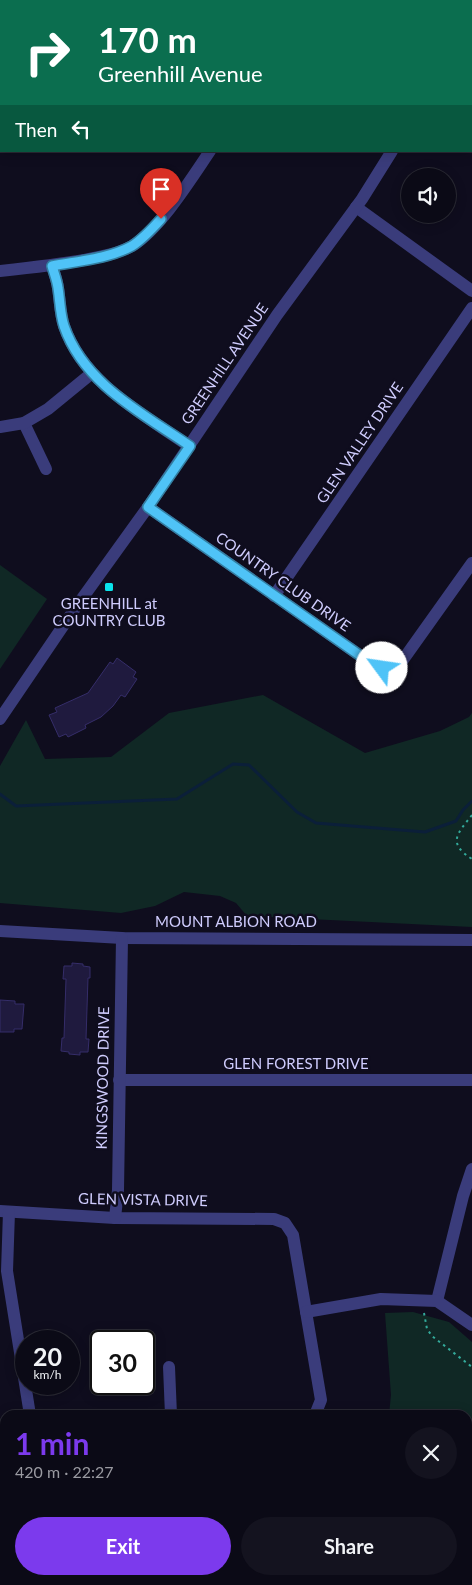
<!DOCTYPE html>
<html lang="en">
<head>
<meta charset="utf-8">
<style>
  :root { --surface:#0b0a16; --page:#14131f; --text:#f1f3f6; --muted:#9a9aa1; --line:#2b2b35; --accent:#7c3aed }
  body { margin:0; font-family:Lato,sans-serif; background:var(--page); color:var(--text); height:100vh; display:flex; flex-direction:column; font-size:19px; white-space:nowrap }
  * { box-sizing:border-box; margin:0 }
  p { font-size:16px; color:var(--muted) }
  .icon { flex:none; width:28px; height:28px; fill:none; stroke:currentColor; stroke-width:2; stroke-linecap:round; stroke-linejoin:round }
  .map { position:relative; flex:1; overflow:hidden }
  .details { position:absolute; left:0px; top:1410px; width:472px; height:175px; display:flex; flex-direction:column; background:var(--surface); border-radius:15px 15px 0 0; box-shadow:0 2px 12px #0003,0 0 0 1px var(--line) }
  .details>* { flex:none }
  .banner { position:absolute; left:0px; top:0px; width:472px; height:152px; box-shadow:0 2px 12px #0003,0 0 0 1px var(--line); background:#0b6e4f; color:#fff; overflow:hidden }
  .tools { position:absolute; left:401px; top:168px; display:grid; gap:10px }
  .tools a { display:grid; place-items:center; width:55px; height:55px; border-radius:50%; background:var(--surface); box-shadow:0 2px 12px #0003,0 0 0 1px var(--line); font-size:25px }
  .speed { position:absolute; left:15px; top:1330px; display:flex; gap:10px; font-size:25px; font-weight:700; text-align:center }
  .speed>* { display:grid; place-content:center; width:65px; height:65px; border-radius:50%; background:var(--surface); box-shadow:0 2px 12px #0003,0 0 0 1px var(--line); line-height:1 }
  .speed small { font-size:12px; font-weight:400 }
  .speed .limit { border:2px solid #111; border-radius:8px; background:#fff; color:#111 }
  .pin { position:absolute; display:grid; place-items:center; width:42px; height:42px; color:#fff; margin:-51px -21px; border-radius:50% 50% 50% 0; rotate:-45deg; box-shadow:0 0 5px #0007 }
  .pin .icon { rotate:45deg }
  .me { position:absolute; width:55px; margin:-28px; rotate:301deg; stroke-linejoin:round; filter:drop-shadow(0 0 4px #0008) }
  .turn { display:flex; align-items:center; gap:18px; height:105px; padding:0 15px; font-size:22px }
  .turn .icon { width:65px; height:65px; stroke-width:2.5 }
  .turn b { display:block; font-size:35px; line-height:42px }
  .then { display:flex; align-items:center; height:48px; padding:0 15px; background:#0003; gap:10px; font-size:19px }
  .round { display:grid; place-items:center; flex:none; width:52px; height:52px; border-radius:26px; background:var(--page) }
  .headline { display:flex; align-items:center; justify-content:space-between; height:85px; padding:0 15px }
  h1 { font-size:30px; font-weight:700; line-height:38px; color:var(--accent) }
  .cta { display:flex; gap:10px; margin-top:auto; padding:10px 15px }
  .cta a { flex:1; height:58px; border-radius:30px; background:var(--accent); color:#fff; font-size:20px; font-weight:700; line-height:58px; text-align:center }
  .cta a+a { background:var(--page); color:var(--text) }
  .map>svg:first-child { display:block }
  .green { fill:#102825 }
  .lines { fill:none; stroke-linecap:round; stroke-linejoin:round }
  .stream { stroke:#0b1f39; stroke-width:3 }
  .building { fill:#1f1a3e; stroke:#352d69 }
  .path { stroke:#33aa9b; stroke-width:2; stroke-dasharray:2.5 4; stroke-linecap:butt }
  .minor { stroke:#3a3c7b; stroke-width:12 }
  .route-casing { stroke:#337fa1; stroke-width:12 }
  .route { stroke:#4fc3f7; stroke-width:9 }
  .poi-dot { fill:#0ae3eb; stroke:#0f0d1e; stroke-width:2 }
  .labels { text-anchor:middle; stroke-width:5; stroke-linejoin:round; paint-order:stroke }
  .street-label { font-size:15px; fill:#cfccfd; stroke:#0f0d1e }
  .poi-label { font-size:15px; fill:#cfccfd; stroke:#0f0d1e }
</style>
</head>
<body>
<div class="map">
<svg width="472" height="1585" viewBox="0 0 472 1585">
  <rect width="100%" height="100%" fill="#0f0d1e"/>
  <!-- green -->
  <g class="green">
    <polygon points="0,565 47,599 0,669"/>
    <polygon points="263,695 365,753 440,731 469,717 472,713 472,927 247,916 236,903 220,896 184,892 155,906 121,913 0,903 0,766 26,720 45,759 111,757 169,713"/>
    <polygon points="413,1312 449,1322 472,1342 472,1506 468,1507 468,1415 389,1415 391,1395 385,1313"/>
  </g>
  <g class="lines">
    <!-- stream -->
    <polyline class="stream" points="0,794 16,806 177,799 233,764 249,765 297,812 316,823 425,832 456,821 463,810 472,801"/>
  </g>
  <!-- building -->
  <g class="building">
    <polygon points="117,658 136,672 133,677 137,679 125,697 121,695 113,706 101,717 85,725 86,728 68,737 66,734 59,737 49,715 57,712 55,708 88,693 110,662 113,664"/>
    <polygon points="72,963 83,964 83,966 90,967 90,978 88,978 86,1039 89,1039 88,1052 80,1052 80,1055 69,1054 69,1052 61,1051 62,1038 64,1038 66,979 63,979 64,966 72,966"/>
    <polygon points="0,1000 15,1001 15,1004 24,1004 22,1029 14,1029 14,1032 0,1032"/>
  </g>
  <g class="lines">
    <!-- path -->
    <g class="path">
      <path d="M472,815c-15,19 -25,28 0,44"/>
      <polyline points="424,1313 427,1329 432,1336 472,1367"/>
    </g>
    <!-- minor -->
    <g class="minor">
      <polyline points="98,1 99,0"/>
      <polyline points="288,1 289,0"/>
      <polyline points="448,1 448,0"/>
      <polyline points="0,133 1,132"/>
      <polyline points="356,207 472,291"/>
      <path d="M52,265c2,8 5,15 6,23 2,12 2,26 6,38 20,58 78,87 125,120"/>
      <path d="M0,271c28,-3 56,-6 84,-11 16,-3 33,-6 48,-14 28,-17 59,-67 78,-95"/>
      <polyline points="24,423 46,469"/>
      <polyline points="0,427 24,423 48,409 92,373"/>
      <path d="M148,507l227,159c10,3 16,2 25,-2l72,-101"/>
      <polyline points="274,596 472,308"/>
      <polyline points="0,719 76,607 148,507 277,315 362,199 392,151"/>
      <polyline points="0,931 122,938 472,940"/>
      <polyline points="119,1080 472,1080"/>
      <polyline points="0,1211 115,1218 274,1219 285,1223 293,1235 321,1400 315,1415"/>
      <polyline points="9,1212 7,1271 30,1415"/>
      <polyline points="115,1218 118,1190 122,938"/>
      <polyline points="437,1301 463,1196 472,1169"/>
      <polyline points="306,1312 381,1299 437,1301 472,1325"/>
      <polyline points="169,1367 171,1415"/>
    </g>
  </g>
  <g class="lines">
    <defs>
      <path id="route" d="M161,219c-9,10 -18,20 -29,27 -24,13 -54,15 -80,20 2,7 5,14 6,22 2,12 2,26 6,38 20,58 78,87 126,120l-42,61 227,159 7,2"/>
    </defs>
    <!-- route casing -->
    <use href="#route" class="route-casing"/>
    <!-- route -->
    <use href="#route" class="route"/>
  </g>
  <!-- markers -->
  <rect class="poi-dot" x="104" y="582" width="10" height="10" rx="2.5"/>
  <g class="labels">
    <!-- street labels -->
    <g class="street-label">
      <text transform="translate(225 364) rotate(-56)" y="5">GREENHILL AVENUE</text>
      <text transform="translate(360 443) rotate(-56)" y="5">GLEN VALLEY DRIVE</text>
      <text transform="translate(283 582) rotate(35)" y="5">COUNTRY CLUB DRIVE</text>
      <text x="236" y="927">MOUNT ALBION ROAD</text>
      <text x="296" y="1069">GLEN FOREST DRIVE</text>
      <text transform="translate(103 1078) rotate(-89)" y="5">KINGSWOOD DRIVE</text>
      <text transform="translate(143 1200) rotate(1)" y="5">GLEN VISTA DRIVE</text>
    </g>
    <!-- poi labels -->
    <g class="poi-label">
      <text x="109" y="609">GREENHILL at<tspan x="109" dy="17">COUNTRY CLUB</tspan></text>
    </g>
  </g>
</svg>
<div class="tools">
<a><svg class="icon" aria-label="sound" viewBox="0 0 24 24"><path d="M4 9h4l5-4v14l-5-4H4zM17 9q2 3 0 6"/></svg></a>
</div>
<div class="speed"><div>20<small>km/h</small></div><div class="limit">30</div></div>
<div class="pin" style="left:161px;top:219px;background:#d93025"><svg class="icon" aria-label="arrive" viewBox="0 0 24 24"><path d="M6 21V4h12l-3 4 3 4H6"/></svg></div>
<svg class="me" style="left:382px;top:668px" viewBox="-20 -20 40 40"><circle r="19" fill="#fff"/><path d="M0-13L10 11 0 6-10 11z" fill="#4fc3f7"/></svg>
<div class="banner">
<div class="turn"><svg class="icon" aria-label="right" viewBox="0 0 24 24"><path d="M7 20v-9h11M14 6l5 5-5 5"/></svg><div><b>170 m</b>Greenhill Avenue</div></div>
<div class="then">Then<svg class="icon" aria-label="left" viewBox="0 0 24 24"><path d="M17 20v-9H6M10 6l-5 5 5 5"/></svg></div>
</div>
<section class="details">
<div class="headline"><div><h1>1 min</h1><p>420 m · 22:27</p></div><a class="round"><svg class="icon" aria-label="close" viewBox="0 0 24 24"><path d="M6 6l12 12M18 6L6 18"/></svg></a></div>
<div class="cta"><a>Exit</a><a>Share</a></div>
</section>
</div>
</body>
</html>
